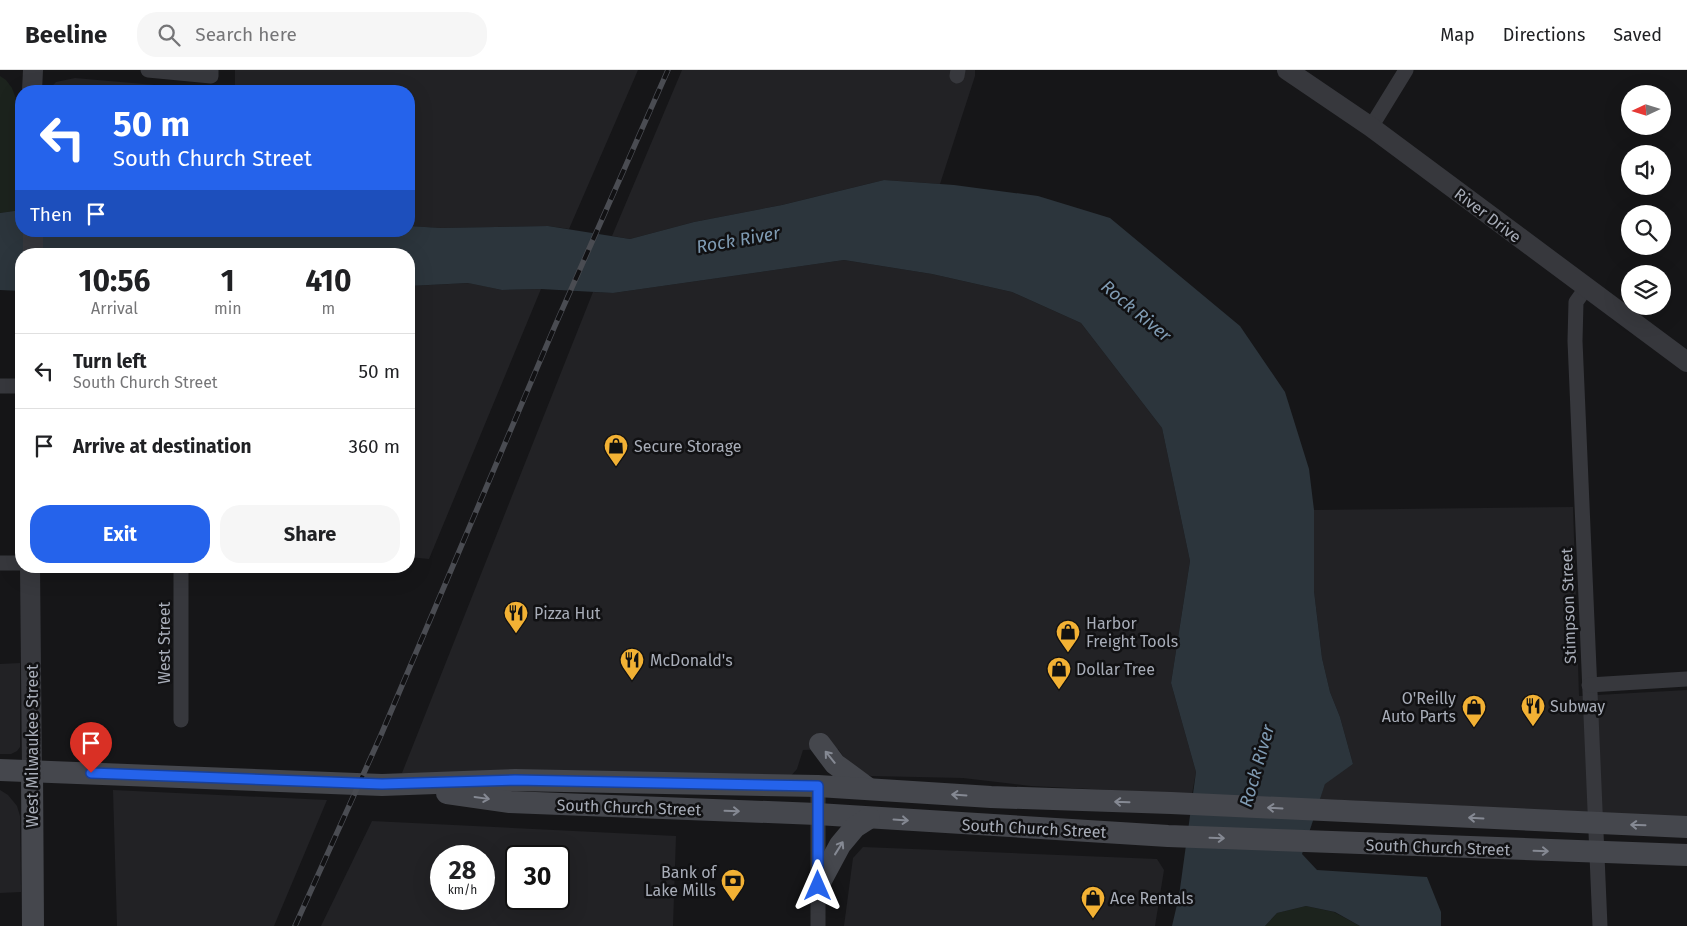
<!DOCTYPE html>
<html lang="en">
<head>
<meta charset="utf-8">
<style>
  :root { --surface:#fff; --page:#f6f6f6; --text:#202124; --muted:#757577; --line:#e0e0e0; --accent:#2563eb }
  body { margin:0; font-family:"Fira Sans",sans-serif; background:var(--page); color:var(--text); height:100vh; display:flex; flex-direction:column; font-size:19px; white-space:nowrap }
  * { box-sizing:border-box; margin:0 }
  p { font-size:16px; color:var(--muted) }
  .icon { flex:none; width:28px; height:28px; fill:none; stroke:currentColor; stroke-width:2; stroke-linecap:round; stroke-linejoin:round }
  .map { position:relative; flex:1; overflow:hidden }
  .drawer { position:absolute; left:15px; top:178px; width:400px; height:325px; display:flex; flex-direction:column; background:var(--surface); border-radius:20px; box-shadow:0 5px 20px #0002 }
  .drawer>* { flex:none }
  .guide { position:absolute; left:15px; top:15px; width:400px; height:152px; border-radius:20px; box-shadow:0 5px 20px #0002; background:#2563eb; color:#fff; overflow:hidden }
  .needle { width:32px; rotate:266deg }
  .controls { position:absolute; left:1621px; top:15px; display:grid; gap:10px }
  .controls a { display:grid; place-items:center; width:50px; height:50px; border-radius:50%; background:var(--surface); box-shadow:0 5px 20px #0002; font-size:25px }
  .speed { position:absolute; left:430px; top:775px; display:flex; gap:10px; font-size:25px; font-weight:700; text-align:center }
  .speed>* { display:grid; place-content:center; width:65px; height:65px; border-radius:50%; background:var(--surface); box-shadow:0 5px 20px #0002; line-height:1 }
  .speed small { font-size:12px; font-weight:400 }
  .speed .limit { border:2px solid #111; border-radius:8px; background:#fff; color:#111 }
  .pin { position:absolute; display:grid; place-items:center; width:42px; height:42px; color:#fff; margin:-51px -21px; border-radius:50% 50% 50% 0; rotate:-45deg; box-shadow:0 0 5px #0007 }
  .pin .icon { rotate:45deg }
  .me { position:absolute; width:55px; margin:-28px; rotate:0deg; stroke-linejoin:round; filter:drop-shadow(0 0 4px #0008) }
  .turn { display:flex; align-items:center; gap:18px; height:105px; padding:0 15px; font-size:22px }
  .turn .icon { width:65px; height:65px; stroke-width:2.5 }
  .turn b { display:block; font-size:35px; line-height:42px }
  .then { display:flex; align-items:center; height:48px; padding:0 15px; background:#0003; gap:10px; font-size:19px }
  .eta { display:flex; justify-content:space-evenly; align-items:center; height:85px; text-align:center }
  .eta b { font-size:30px; font-weight:700; line-height:35px }
  .primary-button { display:flex; gap:10px; margin-top:auto; padding:10px 15px }
  .primary-button a { flex:1; height:58px; border-radius:20px; background:var(--accent); color:#fff; font-size:20px; font-weight:700; line-height:58px; text-align:center }
  .primary-button a+a { background:var(--page); color:var(--text) }
  ul { padding:0; list-style:none }
  li { display:flex; align-items:center; gap:15px; height:75px; padding:0 15px; border-top:1px solid var(--line) }
  li div { flex:1 }
  li b { display:block; font-size:19px }
  li em { font-style:normal }
  header { display:flex; align-items:center; gap:30px; box-sizing:border-box; height:70px; padding:0 25px; background:var(--surface); border-bottom:1px solid var(--line) }
  header strong { font-size:24px }
  nav { display:flex; gap:28px; margin-inline-start:auto; font-size:18px }
  .search { width:350px; height:45px; background:var(--page); display:flex; align-items:center; gap:12px; box-sizing:border-box; padding:0 18px; border-radius:20px; color:var(--muted); font-size:19px }
  .map>svg:first-child { display:block }
  .built { fill:#222225; fill-rule:evenodd }
  .green { fill:#1c231d }
  .water { fill:#2c353c }
  .lines { fill:none; stroke-linecap:round; stroke-linejoin:round }
  .minor { stroke:#37383d; stroke-width:15 }
  .tertiary { stroke:#37383d; stroke-width:20 }
  .secondary { stroke:#45474d; stroke-width:22 }
  .rail-casing { stroke:#4a4c52; stroke-width:5.5 }
  .rail { stroke:#111113; stroke-width:4; stroke-dasharray:11; stroke-linecap:butt }
  .oneway { stroke:#858993 }
  .route-casing { stroke:#184099; stroke-width:12 }
  .route { stroke:#2563eb; stroke-width:9 }
  .labels { text-anchor:middle; stroke-width:5; stroke-linejoin:round; paint-order:stroke }
  .street-label { font-size:16px; fill:#a8adb8; stroke:#111113 }
  .poi-label { font-size:16px; fill:#a8adb8; stroke:#111113; text-anchor:start }
  .water-label { font-size:18px; font-style:italic; fill:#7f9bb3; stroke:#111113 }
</style>
</head>
<body>
<header>
<strong>Beeline</strong>
<div class="search"><svg class="icon" aria-label="search" viewBox="0 0 24 24"><circle cx="10" cy="10" r="6"/><path d="M15 15l6 6"/></svg>Search here</div>
<nav><a>Map</a><a>Directions</a><a>Saved</a></nav>
</header>
<div class="map">
<svg width="1687" height="856" viewBox="0 0 1687 856">
  <rect width="100%" height="100%" fill="#161618"/>
  <!-- built -->
  <g class="built">
    <polygon points="235,0 638,0 569,159 548,156 441,158 409,156 409,21 235,21"/>
    <polygon points="682,0 975,0 975,6 940,114 884,110 782,135 694,152 630,169 612,166"/>
    <polygon points="75,8 223,21 48,21 56,12"/>
    <polygon points="844,190 932,204 1012,222 1081,253 1162,358 1190,491 1171,613 1196,702 1192,724 1031,716 963,708 871,706 853,700 838,679 803,680 797,699 789,708 402,703 593,222 613,223"/>
    <polygon points="469,213 502,220 541,219 429,489 409,487 409,216"/>
    <polygon points="1573,437 1579,626 1687,620 1687,747 1320,729 1325,713 1353,694 1340,647 1330,622 1322,588 1314,521 1314,440"/>
    <polygon points="20,593 20,677 17,681 11,684 0,684 0,594"/>
    <polygon points="0,720 8,725 17,736 20,746 21,822 0,823"/>
    <polygon points="113,720 327,730 274,856 117,856"/>
    <path d="M372,751l304,15 -3,90h-352zM484,786v43h-43v-43zM559,786v43h-43v-43z"/>
    <polygon points="863,777 1157,789 1164,800 1155,856 844,856 853,788"/>
  </g>
  <!-- green -->
  <g class="green">
    <polygon points="0,6 6,10 12,18 19,37 21,140 0,143"/>
    <polygon points="1306,836 1334,842 1360,856 1265,856 1277,843"/>
  </g>
  <!-- water -->
  <polygon class="water" points="884,110 954,115 1038,126 1110,148 1240,256 1285,322 1309,399 1314,440 1314,521 1322,588 1330,622 1340,647 1353,694 1325,714 1302,784 1317,800 1427,807 1441,842 1441,856 1360,856 1335,842 1306,836 1277,843 1265,856 1172,856 1179,826 1196,702 1171,613 1190,491 1162,358 1081,253 1012,222 932,204 844,190 613,223 541,219 502,220 468,213 409,216 409,184 21,184 21,221 0,220 0,143 21,140 21,161 409,161 409,156 441,158 548,156 630,169 694,152 782,135"/>
  <g class="lines">
    <!-- minor -->
    <g class="minor">
      <polyline points="148,0 211,6 211,0"/>
      <polyline points="957,6 958,0"/>
      <polyline points="1371,57 1406,0"/>
      <polyline points="1586,218 1576,232 1575,271 1600,856"/>
      <polyline points="0,316 21,316"/>
      <polyline points="0,493 21,493"/>
      <polyline points="1589,615 1687,609"/>
      <polyline points="181,650 181,496"/>
      <polyline points="818,716 818,856"/>
    </g>
    <!-- tertiary -->
    <g class="tertiary">
      <polyline points="1287,0 1371,57 1687,292"/>
      <polyline points="32,21 33,0"/>
      <polyline points="33,161 33,184"/>
      <polyline points="30,496 32,700"/>
    </g>
    <!-- secondary -->
    <g class="secondary">
      <polyline points="820,674 835,694 869,719"/>
      <polyline points="0,700 382,715 515,710 818,716 991,727 1171,733 1687,757"/>
      <polyline points="32,700 33,856"/>
      <polyline points="447,723 510,732 817,744 1168,766 1687,785"/>
      <polyline points="818,816 840,775 855,757 869,748"/>
    </g>
    <defs>
      <polyline id="rail" points="295,856 381,665 554,258 668,0"/>
    </defs>
    <!-- rail casing -->
    <use href="#rail" class="rail-casing"/>
    <!-- rail -->
    <use href="#rail" class="rail"/>
  </g>
  <!-- one-way arrows -->
  <defs><path id="oneway-shaft" d="M-6 0H5M1.5-3L5.5 0L1.5 3" fill="none" stroke-width="1.6" stroke-linecap="round" stroke-linejoin="round" transform="scale(1.25)"/></defs>
  <g class="oneway">
    <use href="#oneway-shaft" transform="translate(830 687) rotate(-129)"/>
    <use href="#oneway-shaft" transform="translate(959 725) rotate(-176)"/>
    <use href="#oneway-shaft" transform="translate(482 728) rotate(8)"/>
    <use href="#oneway-shaft" transform="translate(1122 732) rotate(-178)"/>
    <use href="#oneway-shaft" transform="translate(1275 738) rotate(-177)"/>
    <use href="#oneway-shaft" transform="translate(732 741) rotate(2)"/>
    <use href="#oneway-shaft" transform="translate(1476 748) rotate(-177)"/>
    <use href="#oneway-shaft" transform="translate(901 750) rotate(4)"/>
    <use href="#oneway-shaft" transform="translate(1638 755) rotate(-178)"/>
    <use href="#oneway-shaft" transform="translate(1217 768) rotate(2)"/>
    <use href="#oneway-shaft" transform="translate(839 778) rotate(-58)"/>
    <use href="#oneway-shaft" transform="translate(1541 781) rotate(2)"/>
  </g>
  <g class="lines">
    <defs>
      <polyline id="route" points="91,703 382,714 515,710 818,716 818,816"/>
    </defs>
    <!-- route casing -->
    <use href="#route" class="route-casing"/>
    <!-- route -->
    <use href="#route" class="route"/>
  </g>
  <!-- icons -->
  <defs>
    <symbol id="shop-pin" viewBox="-11 -11 22 30"><path d="M0 17L-7.5 6A9.5 9.5 0 1 1 7.5 6Z" fill="#f2b134" stroke="#111113"/><path d="M-5-2.5h2.3a2.7 3.5 0 0 1 5.4 0H5L5.5 6h-11ZM-1.5-2.5h3a1.5 2.3 0 0 0-3 0Z" fill="#111"/></symbol>
    <symbol id="restaurant-pin" viewBox="-11 -11 22 30"><path d="M0 17L-7.5 6A9.5 9.5 0 1 1 7.5 6Z" fill="#f2b134" stroke="#111113"/><path d="M-5-6h1v4h1v-4h1v4h1v-4h1v5L-1.5 .5V6h-2V.5L-5-1ZM5-6V6H3V1.5H1.5Q1.5-4 5-6Z" fill="#111"/></symbol>
    <symbol id="bank-pin" viewBox="-11 -11 22 30"><path d="M0 17L-7.5 6A9.5 9.5 0 1 1 7.5 6Z" fill="#f2b134" stroke="#111113"/><path d="M-6-4H6V4H-6ZM0-2.3a2.3 2.3 0 1 0 0 4.6a2.3 2.3 0 1 0 0-4.6Z" fill="#111"/></symbol>
  </defs>
  <g fill-rule="evenodd">
    <use href="#shop-pin" x="602" y="362" width="28" height="38"/>
    <use href="#restaurant-pin" x="502" y="529" width="28" height="38"/>
    <use href="#shop-pin" x="1054" y="548" width="28" height="38"/>
    <use href="#restaurant-pin" x="618" y="576" width="28" height="38"/>
    <use href="#shop-pin" x="1045" y="585" width="28" height="38"/>
    <use href="#restaurant-pin" x="1519" y="622" width="28" height="38"/>
    <use href="#shop-pin" x="1460" y="623" width="28" height="38"/>
    <use href="#bank-pin" x="719" y="797" width="28" height="38"/>
    <use href="#shop-pin" x="1079" y="814" width="28" height="38"/>
  </g>
  <g class="labels">
    <!-- street labels -->
    <g class="street-label">
      <text transform="translate(1488 145) rotate(37)" y="6">River Drive</text>
      <text transform="translate(1568 536) rotate(-92)" y="6">Stimpson Street</text>
      <text transform="translate(164 573) rotate(-90)" y="6">West Street</text>
      <text transform="translate(32 676) rotate(-90)" y="6">West Milwaukee Street</text>
      <text transform="translate(629 737) rotate(2)" y="6">South Church Street</text>
      <text transform="translate(1034 758) rotate(3)" y="6">South Church Street</text>
      <text transform="translate(1438 777) rotate(2)" y="6">South Church Street</text>
    </g>
    <!-- poi labels -->
    <g class="poi-label">
      <text x="634" y="382">Secure Storage</text>
      <text x="534" y="549">Pizza Hut</text>
      <text x="1086" y="559">Harbor<tspan x="1086" dy="18">Freight Tools</tspan></text>
      <text x="650" y="596">McDonald's</text>
      <text x="1076" y="605">Dollar Tree</text>
      <text x="1456" y="634" text-anchor="end">O'Reilly<tspan x="1456" dy="18">Auto Parts</tspan></text>
      <text x="1550" y="642">Subway</text>
      <text x="716" y="808" text-anchor="end">Bank of<tspan x="716" dy="18">Lake Mills</tspan></text>
      <text x="1110" y="834">Ace Rentals</text>
    </g>
    <!-- water labels -->
    <g class="water-label">
      <text transform="translate(738 170) rotate(-10)" y="6">Rock River</text>
      <text transform="translate(1136 241) rotate(40)" y="6">Rock River</text>
      <text transform="translate(1257 696) rotate(-74)" y="6">Rock River</text>
    </g>
  </g>
</svg>
<div class="controls">
<a><svg class="needle" viewBox="-14 -14 28 28"><path d="M0-13l5 13h-10z" fill="#e53935"/><path d="M0 13l5-13h-10z" fill="#757577"/></svg></a>
<a><svg class="icon" aria-label="sound" viewBox="0 0 24 24"><path d="M4 9h4l5-4v14l-5-4H4zM17 9q2 3 0 6"/></svg></a>
<a><svg class="icon" aria-label="search" viewBox="0 0 24 24"><circle cx="10" cy="10" r="6"/><path d="M15 15l6 6"/></svg></a>
<a><svg class="icon" aria-label="layers" viewBox="0 0 24 24"><path d="M12 4l9 5-9 5-9-5zM3 14l9 5 9-5"/></svg></a>
</div>
<div class="speed"><div>28<small>km/h</small></div><div class="limit">30</div></div>
<div class="pin" style="left:91px;top:703px;background:#d93025"><svg class="icon" aria-label="arrive" viewBox="0 0 24 24"><path d="M6 21V4h12l-3 4 3 4H6"/></svg></div>
<svg class="me" style="left:818px;top:816px" viewBox="-20 -20 40 40"><path d="M0-17L14 15 0 8-14 15z" fill="#2563eb" stroke="#fff" stroke-width="4"/></svg>
<div class="guide">
<div class="turn"><svg class="icon" aria-label="left" viewBox="0 0 24 24"><path d="M17 20v-9H6M10 6l-5 5 5 5"/></svg><div><b>50 m</b>South Church Street</div></div>
<div class="then">Then<svg class="icon" aria-label="arrive" viewBox="0 0 24 24"><path d="M6 21V4h12l-3 4 3 4H6"/></svg></div>
</div>
<section class="drawer">
<div class="eta">
<div><b>10:56</b><p>Arrival</p></div>
<div><b>1</b><p>min</p></div>
<div><b>410</b><p>m</p></div>
</div>
<ul>
<li><svg class="icon" aria-label="left" viewBox="0 0 24 24"><path d="M17 20v-9H6M10 6l-5 5 5 5"/></svg><div><b>Turn left</b><p>South Church Street</p></div><em>50 m</em></li>
<li><svg class="icon" aria-label="arrive" viewBox="0 0 24 24"><path d="M6 21V4h12l-3 4 3 4H6"/></svg><div><b>Arrive at destination</b></div><em>360 m</em></li>
</ul>
<div class="primary-button"><a>Exit</a><a>Share</a></div>
</section>
</div>
</body>
</html>
